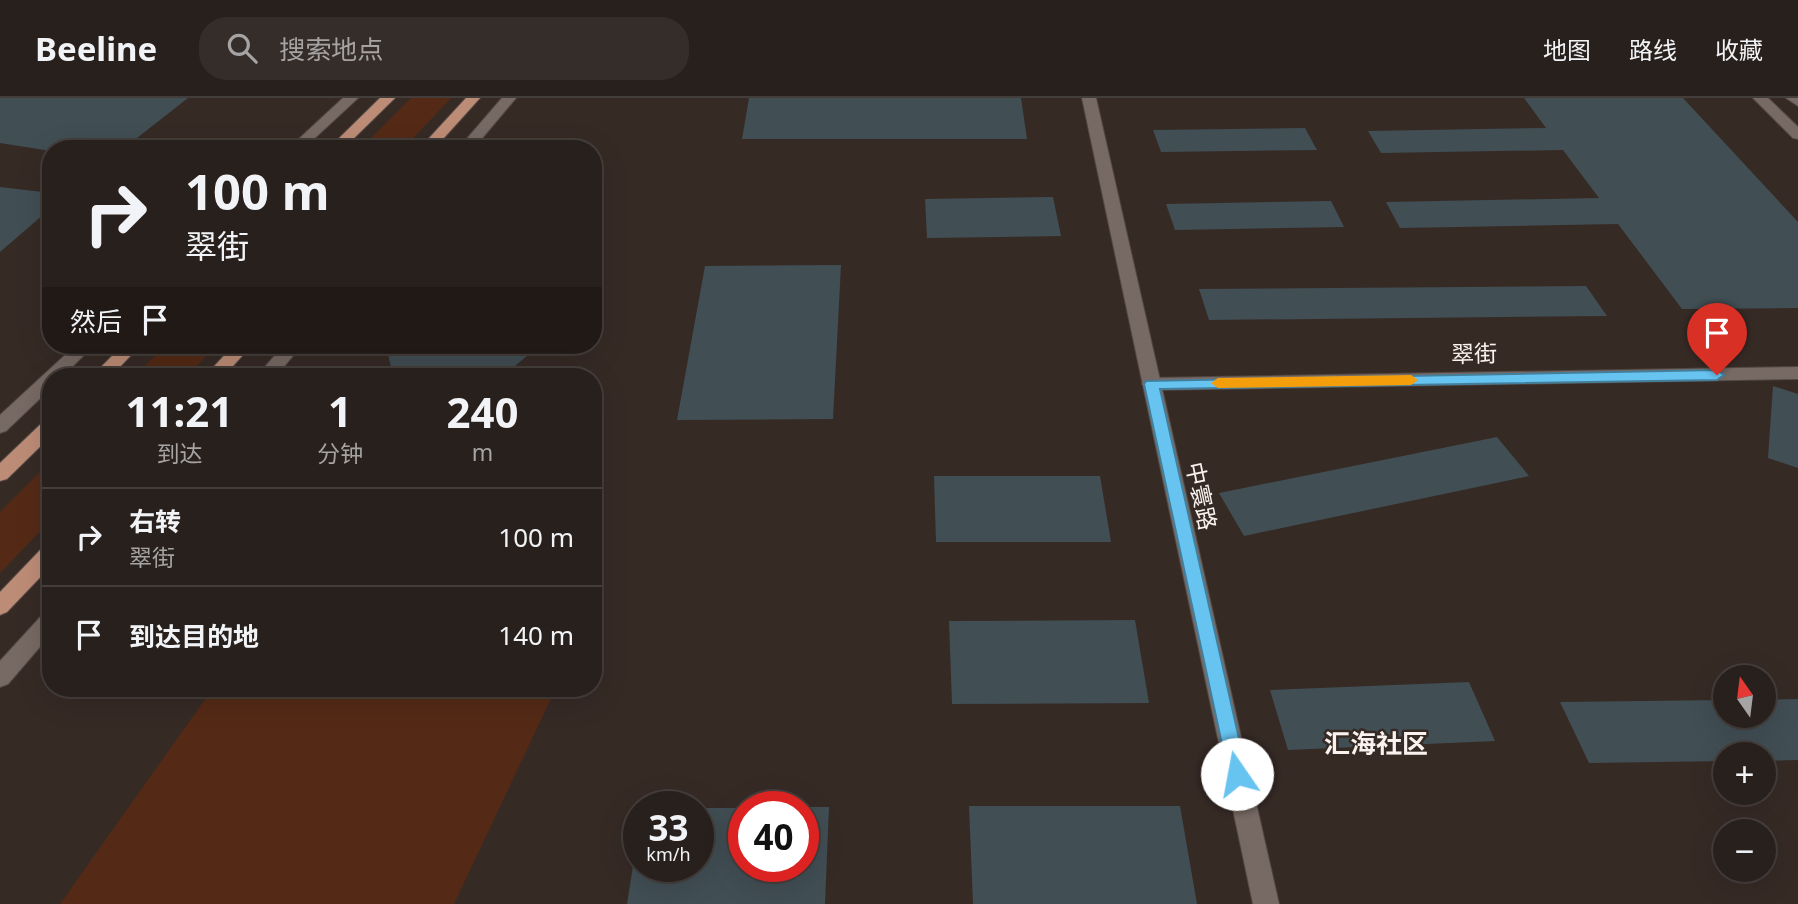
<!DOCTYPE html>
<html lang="zh">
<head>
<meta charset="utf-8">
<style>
  :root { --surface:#28201c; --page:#342d29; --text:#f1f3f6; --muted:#a5a3a3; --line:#443e3b }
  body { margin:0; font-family:"Noto Sans","Noto Sans SC",sans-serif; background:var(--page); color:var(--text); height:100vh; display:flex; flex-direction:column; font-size:26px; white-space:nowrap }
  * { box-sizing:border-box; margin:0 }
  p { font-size:23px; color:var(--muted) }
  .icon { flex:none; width:38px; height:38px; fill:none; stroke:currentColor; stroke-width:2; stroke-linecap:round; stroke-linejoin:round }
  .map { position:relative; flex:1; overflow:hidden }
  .drawer { position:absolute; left:42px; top:270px; width:560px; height:329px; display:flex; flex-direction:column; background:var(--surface); border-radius:28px; box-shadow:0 7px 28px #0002,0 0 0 2px var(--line) }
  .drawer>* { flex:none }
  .guide { position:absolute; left:42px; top:42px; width:560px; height:214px; border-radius:28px; box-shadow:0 7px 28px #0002,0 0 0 2px var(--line); background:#28201c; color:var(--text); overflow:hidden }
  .needle { width:46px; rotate:346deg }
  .fabs { position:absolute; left:1713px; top:567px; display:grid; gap:14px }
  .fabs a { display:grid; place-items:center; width:63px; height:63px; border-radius:50%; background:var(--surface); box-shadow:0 7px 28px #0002,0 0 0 2px var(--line); font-size:35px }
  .speed { position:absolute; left:623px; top:693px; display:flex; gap:14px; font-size:35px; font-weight:700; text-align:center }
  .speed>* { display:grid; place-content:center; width:91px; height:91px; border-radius:50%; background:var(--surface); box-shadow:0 7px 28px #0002,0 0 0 2px var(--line); line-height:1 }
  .speed small { font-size:18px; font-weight:400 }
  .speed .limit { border:10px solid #d22; background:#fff; color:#111 }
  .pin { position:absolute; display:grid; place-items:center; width:60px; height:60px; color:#fff; margin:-72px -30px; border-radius:50% 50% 50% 0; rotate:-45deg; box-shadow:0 0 7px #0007 }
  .pin .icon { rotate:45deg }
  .me { position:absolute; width:77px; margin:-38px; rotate:348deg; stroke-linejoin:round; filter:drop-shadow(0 0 5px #0008) }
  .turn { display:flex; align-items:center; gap:24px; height:147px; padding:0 28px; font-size:32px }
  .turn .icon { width:91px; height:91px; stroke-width:2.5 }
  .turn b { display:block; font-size:49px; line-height:60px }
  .then { display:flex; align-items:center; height:66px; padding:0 28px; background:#0003; gap:14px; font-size:26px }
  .eta { display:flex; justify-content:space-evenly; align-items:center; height:119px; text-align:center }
  .eta b { font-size:42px; font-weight:700; line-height:49px }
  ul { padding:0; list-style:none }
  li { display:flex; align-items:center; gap:21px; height:98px; padding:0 28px; border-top:2px solid var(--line) }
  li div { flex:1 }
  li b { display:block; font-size:26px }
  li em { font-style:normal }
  header { display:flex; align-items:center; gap:42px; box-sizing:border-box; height:98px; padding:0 35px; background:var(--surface); border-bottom:2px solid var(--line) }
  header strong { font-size:33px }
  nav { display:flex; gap:38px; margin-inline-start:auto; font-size:24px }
  .search { width:490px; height:63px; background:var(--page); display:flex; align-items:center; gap:18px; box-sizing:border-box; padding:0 24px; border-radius:28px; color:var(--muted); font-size:26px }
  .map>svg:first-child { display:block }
  .green { fill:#542a16 }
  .building { fill:#414e54 }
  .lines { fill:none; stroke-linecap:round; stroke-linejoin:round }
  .minor-casing { stroke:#524844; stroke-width:2 }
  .tertiary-casing { stroke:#524844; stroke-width:2 }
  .secondary-casing { stroke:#524844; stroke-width:2 }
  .primary-casing { stroke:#524844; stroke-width:2 }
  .minor { fill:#776963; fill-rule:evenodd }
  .tertiary { fill:#776963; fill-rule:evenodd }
  .secondary { fill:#776963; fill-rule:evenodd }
  .primary { fill:#bd8c76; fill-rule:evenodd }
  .route { fill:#67c4f0; stroke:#437f9c; stroke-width:2 }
  .slow { fill:#f59e0b }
  .labels { text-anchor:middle; stroke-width:5; stroke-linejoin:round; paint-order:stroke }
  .street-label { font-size:23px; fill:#faf2ee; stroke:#362a25 }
  .quarter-label { font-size:26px; font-weight:bold; fill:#faf2ee; stroke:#362a25 }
</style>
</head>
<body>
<header>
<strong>Beeline</strong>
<div class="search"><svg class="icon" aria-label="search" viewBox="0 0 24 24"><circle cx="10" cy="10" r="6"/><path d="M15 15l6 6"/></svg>搜索地点</div>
<nav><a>地图</a><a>路线</a><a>收藏</a></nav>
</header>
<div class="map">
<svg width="1798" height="806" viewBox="0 0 1798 806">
  <rect width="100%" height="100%" fill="#362a25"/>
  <!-- green -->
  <g class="green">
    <polygon points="411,0 451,0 403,51 360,51"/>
    <polygon points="166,247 217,247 187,278 135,278"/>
    <polygon points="51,363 51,422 0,475 0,414"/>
    <polygon points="213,590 556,590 454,806 60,806"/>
  </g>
  <!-- building -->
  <g class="building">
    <polygon points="0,0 188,0 123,51 51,53 0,45"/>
    <polygon points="749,0 1021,0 1027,41 742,41"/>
    <polygon points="1524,0 1683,0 1798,124 1798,210 1682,211 1618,126 1400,130 1386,104 1599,100 1563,52 1381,55 1368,33 1546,30"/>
    <polygon points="1305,30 1317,52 1161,54 1153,32"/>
    <polygon points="0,89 51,95 51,110 0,154"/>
    <polygon points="1053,99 1061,138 927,140 925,101"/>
    <polygon points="1331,103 1344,129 1175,132 1166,106"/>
    <polygon points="841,167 833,321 677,322 705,168"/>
    <polygon points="1586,188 1607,218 1209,222 1199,191"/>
    <polygon points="386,247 540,247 503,278 393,278"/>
    <polygon points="1773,288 1798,296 1798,370 1768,360"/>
    <polygon points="1497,339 1529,378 1244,438 1219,395"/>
    <polygon points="934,378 1100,378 1111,444 936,444"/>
    <polygon points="1135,522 1149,605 952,606 949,523"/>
    <polygon points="1469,584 1495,643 1288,652 1270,592"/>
    <polygon points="1798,601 1798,662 1764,663 1764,656 1726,656 1726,663 1589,665 1560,604 1726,602 1726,618 1764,618 1764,602"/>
    <polygon points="969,708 1180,708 1197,806 973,806"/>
    <polygon points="803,709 829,709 825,806 627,806 633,768 698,768 698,710 744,710 744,768 803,768"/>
  </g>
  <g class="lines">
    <defs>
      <polygon id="minor" points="1798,269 1798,281 1151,292 1145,290 1142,286 1145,282 1151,280"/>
      <g id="tertiary">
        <polygon points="1082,0 1096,0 1279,806 1253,806"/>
        <polygon points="1753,0 1768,0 1798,29 1798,41 1793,40"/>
      </g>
      <g id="secondary">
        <polygon points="343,0 358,0 303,51 288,51"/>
        <polygon points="502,0 516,0 473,51 458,51"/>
        <polygon points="1786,0 1798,0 1798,8"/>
        <polygon points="76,247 94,247 63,278 51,278 51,290 6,333 0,335 0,317"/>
        <polygon points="284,247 302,247 276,278 257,278"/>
        <polygon points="51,512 51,536 8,586 0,589 0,563 44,515"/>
      </g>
      <g id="primary">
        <polygon points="380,0 395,0 343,51 328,51"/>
        <polygon points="466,0 480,0 434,51 419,51"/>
        <polygon points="123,247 141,247 111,278 92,278"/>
        <polygon points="234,247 252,247 224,278 205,278"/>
        <polygon points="51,320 51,338 7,381 0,383 0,365 45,322"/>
        <polygon points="51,446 51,468 7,514 0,517 0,494 44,448"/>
      </g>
    </defs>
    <!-- minor casing -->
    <use href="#minor" class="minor-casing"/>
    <!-- tertiary casing -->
    <use href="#tertiary" class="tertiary-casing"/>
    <!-- secondary casing -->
    <use href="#secondary" class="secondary-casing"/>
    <!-- primary casing -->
    <use href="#primary" class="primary-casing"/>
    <!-- minor -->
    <use href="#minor" class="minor"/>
    <!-- tertiary -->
    <use href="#tertiary" class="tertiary"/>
    <!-- secondary -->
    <use href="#secondary" class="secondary"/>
    <!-- primary -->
    <use href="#primary" class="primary"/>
  </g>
  <!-- route -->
  <polygon class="route" points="1717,272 1724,277 1717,282 1160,291 1247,676 1244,683 1237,685 1230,683 1144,286 1146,283"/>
  <!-- slow -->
  <polygon class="slow" points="1411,277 1418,282 1411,287 1218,290 1211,285 1218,280"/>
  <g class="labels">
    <!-- street labels -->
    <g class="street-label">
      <text transform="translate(1474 256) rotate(-1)" y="8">翠街</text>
      <text transform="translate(1201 398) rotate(78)" y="8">中寰路</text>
    </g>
    <!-- quarter labels -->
    <g class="quarter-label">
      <text x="1376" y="655">汇海社区</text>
    </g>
  </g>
</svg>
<div class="fabs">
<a><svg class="needle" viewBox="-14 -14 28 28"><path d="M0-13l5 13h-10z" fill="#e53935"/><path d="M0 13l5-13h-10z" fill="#a5a3a3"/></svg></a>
<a>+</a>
<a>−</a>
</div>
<div class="speed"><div>33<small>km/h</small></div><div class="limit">40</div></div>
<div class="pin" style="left:1717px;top:277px;background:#d93025"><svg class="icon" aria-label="arrive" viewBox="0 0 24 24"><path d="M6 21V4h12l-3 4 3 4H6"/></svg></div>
<svg class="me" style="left:1237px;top:676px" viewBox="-20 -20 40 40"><circle r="19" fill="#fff"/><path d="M0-13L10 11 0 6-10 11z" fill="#67c4f0"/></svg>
<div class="guide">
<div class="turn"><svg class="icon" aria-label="right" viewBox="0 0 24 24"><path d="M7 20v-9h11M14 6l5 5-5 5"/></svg><div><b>100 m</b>翠街</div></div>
<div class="then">然后<svg class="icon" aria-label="arrive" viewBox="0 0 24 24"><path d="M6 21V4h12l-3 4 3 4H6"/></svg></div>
</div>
<section class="drawer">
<div class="eta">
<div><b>11:21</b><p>到达</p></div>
<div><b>1</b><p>分钟</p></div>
<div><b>240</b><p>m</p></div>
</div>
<ul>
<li><svg class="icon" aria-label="right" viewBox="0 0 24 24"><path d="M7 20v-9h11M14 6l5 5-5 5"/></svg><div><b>右转</b><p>翠街</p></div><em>100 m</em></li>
<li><svg class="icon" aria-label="arrive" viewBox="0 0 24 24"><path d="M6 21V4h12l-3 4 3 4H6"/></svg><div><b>到达目的地</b></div><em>140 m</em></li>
</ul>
</section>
</div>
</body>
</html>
